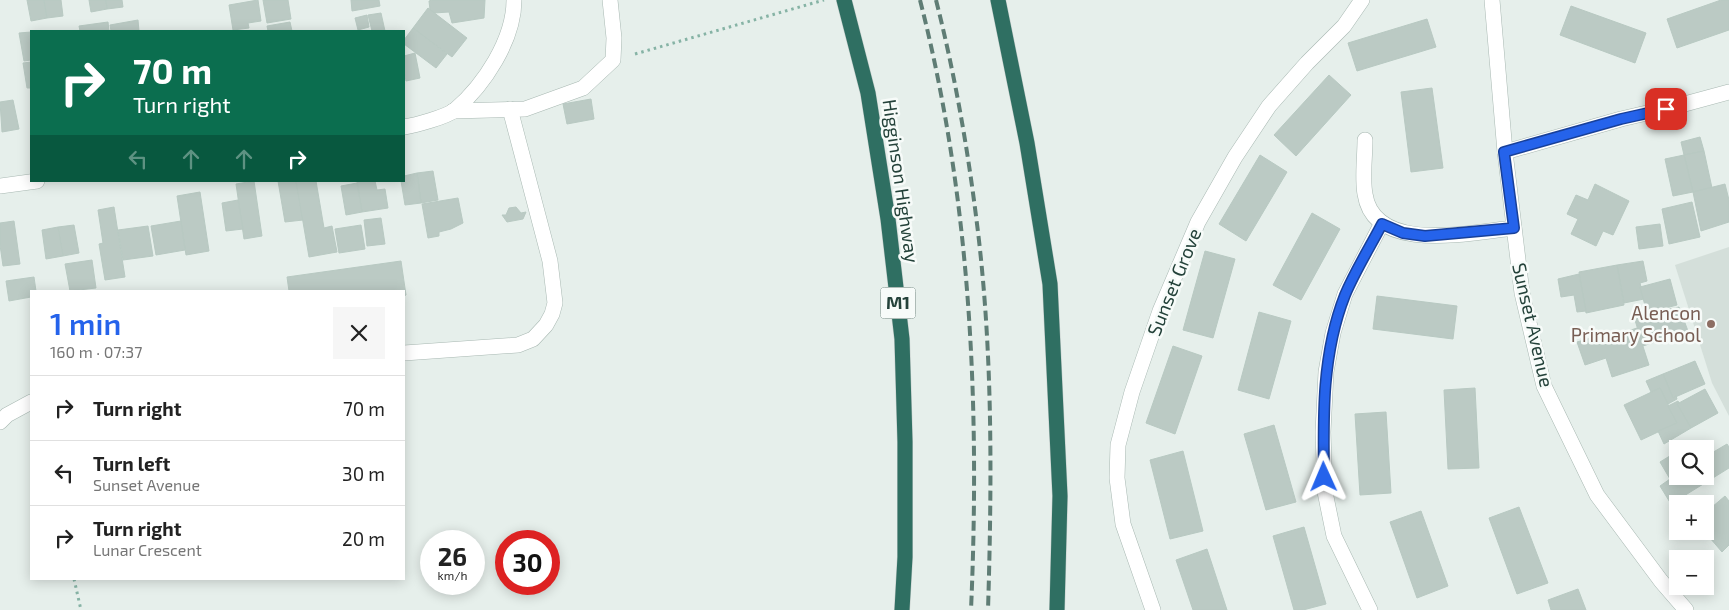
<!DOCTYPE html>
<html lang="en">
<head>
<meta charset="utf-8">
<style>
  :root { --surface:#fff; --page:#f6f6f6; --text:#222; --muted:#767676; --line:#e0e0e0; --accent:#2563eb }
  body { margin:0; font-family:"Exo 2",sans-serif; background:var(--page); color:var(--text); height:100vh; display:flex; flex-direction:column; font-size:19px; white-space:nowrap }
  * { box-sizing:border-box; margin:0 }
  p { font-size:16px; color:var(--muted) }
  .icon { flex:none; width:28px; height:28px; fill:none; stroke:currentColor; stroke-width:2; stroke-linecap:round; stroke-linejoin:round }
  .map { position:relative; flex:1; overflow:hidden }
  .drawer { position:absolute; left:30px; top:290px; width:375px; height:290px; display:flex; flex-direction:column; background:var(--surface); border-radius:0px; box-shadow:0 2px 12px #0003 }
  .drawer>* { flex:none }
  .hud { position:absolute; left:30px; top:30px; width:375px; height:152px; border-radius:0px; box-shadow:0 2px 12px #0003; background:#0b6e4f; color:#fff; overflow:hidden }
  .fabs { position:absolute; left:1669px; top:440px; display:grid; gap:10px }
  .fabs a { display:grid; place-items:center; width:45px; height:45px; border-radius:0px; background:var(--surface); box-shadow:0 2px 12px #0003; font-size:25px }
  .speed { position:absolute; left:420px; top:530px; display:flex; gap:10px; font-size:25px; font-weight:700; text-align:center }
  .speed>* { display:grid; place-content:center; width:65px; height:65px; border-radius:50%; background:var(--surface); box-shadow:0 2px 12px #0003; line-height:1 }
  .speed small { font-size:12px; font-weight:400 }
  .speed .limit { border:8px solid #d22; background:#fff; color:#111 }
  .pin { position:absolute; display:grid; place-items:center; width:42px; height:42px; color:#fff; margin:-21px; border-radius:10px; box-shadow:0 2px 8px #0006 }
  .me { position:absolute; width:55px; margin:-28px; rotate:359deg; stroke-linejoin:round; filter:drop-shadow(0 0 4px #0008) }
  .turn { display:flex; align-items:center; gap:18px; height:105px; padding:0 20px; font-size:22px }
  .turn .icon { width:65px; height:65px; stroke-width:2.5 }
  .turn b { display:block; font-size:35px; line-height:42px }
  .lanes { display:flex; align-items:center; height:48px; padding:0 20px; background:#0003; justify-content:center; gap:25px; direction:ltr }
  .lanes .off { opacity:.35 }
  .round { display:grid; place-items:center; flex:none; width:52px; height:52px; border-radius:0px; background:var(--page) }
  .overview { display:flex; align-items:center; justify-content:space-between; height:85px; padding:0 20px }
  h1 { font-size:30px; font-weight:600; line-height:38px; color:var(--accent) }
  ul { padding:0; list-style:none }
  li { display:flex; align-items:center; gap:15px; height:65px; padding:0 20px; border-top:1px solid var(--line) }
  li div { flex:1 }
  li b { display:block; font-size:19px }
  li em { font-style:normal }
  .map>svg:first-child { display:block }
  .built { fill:#d4dfda }
  .building { fill:#bbcac4; stroke:#b8c9c2 }
  .lines { fill:none; stroke-linecap:round; stroke-linejoin:round }
  .minor-casing { stroke:#a8b8b2; stroke-width:16 }
  .highway-casing { stroke:#c2cac8; stroke-width:16 }
  .path { stroke:#86b3a5; stroke-width:3; stroke-dasharray:2.5 4; stroke-linecap:butt }
  .minor { stroke:#fff; stroke-width:15 }
  .highway { stroke:#2f6f62; stroke-width:15 }
  .rail { stroke:#5f7d75; stroke-width:4; stroke-dasharray:10 5; stroke-linecap:butt }
  .route-casing { stroke:#184099; stroke-width:12 }
  .route { stroke:#2563eb; stroke-width:9 }
  .education-dot { fill:#8d6e63; stroke:#f7fbf9; stroke-width:2 }
  .labels { text-anchor:middle; stroke-width:5; stroke-linejoin:round; paint-order:stroke }
  .shield { fill:#f7fbf9; stroke:#637a73; stroke-width:1 }
  .shield-label { font-size:18px; font-weight:bold; fill:#24423a }
  .street-label { font-size:19px; fill:#24423a; stroke:#f7fbf9 }
  .education-label { font-size:19px; fill:#785e54; stroke:#f7fbf9; text-anchor:end }
</style>
</head>
<body>
<div class="map">
<svg width="1729" height="610" viewBox="0 0 1729 610">
  <rect width="100%" height="100%" fill="#e6efeb"/>
  <!-- built -->
  <polygon class="built" points="1729,247 1729,416 1712,383 1675,265"/>
  <!-- building -->
  <g class="building">
    <polygon points="27,0 44,0 47,18 31,21"/>
    <polygon points="44,0 61,0 63,16 47,18"/>
    <polygon points="89,0 106,0 107,9 91,12"/>
    <polygon points="106,0 122,0 123,7 107,9"/>
    <polygon points="258,0 261,21 248,23 249,28 233,30 229,5"/>
    <polygon points="263,0 288,0 291,19 267,23"/>
    <polygon points="351,0 379,0 380,6 352,11"/>
    <polygon points="485,0 484,18 452,23 449,12 434,13 430,10 429,1 432,0"/>
    <polygon points="1721,0 1729,0 1729,30 1677,48 1667,19"/>
    <polygon points="1571,6 1646,33 1635,63 1560,35"/>
    <polygon points="428,8 467,38 452,57 413,28"/>
    <polygon points="381,13 385,31 372,31 368,15"/>
    <polygon points="367,15 369,27 358,30 355,18"/>
    <polygon points="1427,19 1436,47 1357,71 1348,43"/>
    <polygon points="138,20 139,31 111,31 110,25"/>
    <polygon points="108,22 109,31 80,31 79,26"/>
    <polygon points="290,22 292,31 268,31 267,26"/>
    <polygon points="413,28 447,54 436,68 404,44 404,40"/>
    <polygon points="31,32 31,60 24,61 19,33"/>
    <polygon points="415,53 420,78 406,81 404,71 404,56"/>
    <polygon points="31,62 31,88 27,88 23,63"/>
    <polygon points="1329,75 1351,95 1296,156 1274,135"/>
    <polygon points="1432,88 1443,168 1411,172 1401,92"/>
    <polygon points="591,99 594,119 567,124 563,104"/>
    <polygon points="13,100 19,129 2,132 0,102"/>
    <polygon points="1700,137 1704,151 1684,155 1681,142"/>
    <polygon points="1704,151 1712,188 1693,192 1684,155"/>
    <polygon points="1260,155 1287,172 1246,241 1219,224"/>
    <polygon points="1684,155 1693,192 1673,196 1665,159"/>
    <polygon points="433,171 438,200 421,203 417,173"/>
    <polygon points="417,173 421,203 405,205 401,181 404,181 404,176"/>
    <polygon points="254,181 262,236 244,239 236,184"/>
    <polygon points="278,181 296,181 303,220 285,222"/>
    <polygon points="296,181 316,181 324,228 332,226 337,252 309,257"/>
    <polygon points="357,181 375,181 377,190 385,189 388,208 362,212"/>
    <polygon points="357,183 362,212 346,215 341,186"/>
    <polygon points="1595,184 1629,201 1613,235 1603,231 1596,246 1571,234 1578,219 1567,214 1576,195 1588,200"/>
    <polygon points="1725,184 1729,200 1729,222 1701,231 1693,192"/>
    <polygon points="200,192 209,251 186,255 177,196"/>
    <polygon points="458,198 463,223 451,229 439,232 439,236 428,238 422,204"/>
    <polygon points="238,200 243,229 226,231 222,203"/>
    <polygon points="1692,202 1700,237 1669,244 1662,209"/>
    <polygon points="114,207 125,277 105,280 99,244 103,243 98,210"/>
    <polygon points="516,207 521,213 526,212 523,219 507,222 502,215 506,215 509,208"/>
    <polygon points="1312,213 1340,229 1301,300 1273,285"/>
    <polygon points="381,218 385,244 367,246 364,220"/>
    <polygon points="14,221 20,264 3,266 0,245 0,223"/>
    <polygon points="181,221 185,250 156,255 151,226"/>
    <polygon points="1660,224 1663,246 1639,249 1636,227"/>
    <polygon points="74,225 79,253 63,256 58,227"/>
    <polygon points="361,225 365,249 339,253 335,229"/>
    <polygon points="148,226 153,256 123,260 118,230"/>
    <polygon points="58,227 63,256 46,259 42,230"/>
    <polygon points="1205,251 1235,259 1213,338 1183,330"/>
    <polygon points="92,260 96,288 70,291 65,264"/>
    <polygon points="401,261 406,295 404,296 404,291 289,291 287,277"/>
    <polygon points="1643,261 1647,281 1640,283 1644,299 1624,303 1617,265"/>
    <polygon points="1617,265 1624,305 1586,313 1579,272"/>
    <polygon points="1579,274 1586,311 1577,312 1574,295 1561,297 1558,279"/>
    <polygon points="34,277 36,291 31,291 31,297 9,301 6,281"/>
    <polygon points="1670,279 1677,305 1647,313 1640,287"/>
    <polygon points="1377,296 1457,306 1453,339 1373,329"/>
    <polygon points="1679,307 1688,331 1643,346 1634,317"/>
    <polygon points="1259,312 1291,321 1269,399 1238,390"/>
    <polygon points="1637,328 1649,365 1612,377 1606,358 1585,365 1577,342 1601,335 1603,339"/>
    <polygon points="1173,346 1202,356 1175,434 1146,423"/>
    <polygon points="1695,361 1705,384 1673,398 1663,374"/>
    <polygon points="1663,374 1673,398 1676,396 1677,399 1668,404 1660,388 1651,392 1646,381"/>
    <polygon points="1475,388 1479,468 1448,469 1444,390"/>
    <polygon points="1660,388 1677,423 1641,440 1624,405"/>
    <polygon points="1705,389 1718,413 1691,428 1677,404"/>
    <polygon points="1678,401 1679,403 1677,404 1691,428 1664,444 1658,431 1677,423 1668,406"/>
    <polygon points="1386,412 1391,493 1360,495 1355,414"/>
    <polygon points="1274,425 1296,502 1266,510 1244,434"/>
    <polygon points="1727,444 1729,447 1729,468 1671,504 1660,486 1670,479 1660,462 1678,451 1678,476 1705,476 1705,457"/>
    <polygon points="1183,451 1203,531 1170,539 1150,460"/>
    <polygon points="1725,496 1729,501 1729,545 1722,552 1704,531 1705,513"/>
    <polygon points="1519,507 1548,583 1517,594 1489,518"/>
    <polygon points="1421,511 1448,586 1417,598 1390,522"/>
    <polygon points="1304,527 1326,604 1303,610 1294,610 1273,536"/>
    <polygon points="1207,549 1227,610 1193,610 1176,560"/>
    <polygon points="1578,589 1586,610 1551,610 1548,600"/>
  </g>
  <g class="lines">
    <defs>
      <g id="minor">
        <polyline points="1492,0 1505,152 1522,293 1544,386 1597,495 1661,581 1686,610"/>
        <polyline points="453,111 525,109 583,88 613,60 614,38 610,0"/>
        <path d="M404,127c12,-2 42,-10 51,-17 29,-25 59,-70 59,-110"/>
        <path d="M1365,140c0,17 -3,38 0,54 9,61 107,38 149,34"/>
        <polyline points="1505,152 1621,119 1681,105 1729,92"/>
        <polyline points="0,186 37,181"/>
        <polyline points="404,353 518,345 533,339 546,325 552,314 555,303 550,261 510,109"/>
        <polyline points="0,422 7,415 31,402"/>
        <polyline points="1153,610 1123,524 1117,478 1118,445 1132,392 1160,311 1198,222 1235,157 1269,106 1307,63 1344,26 1362,0"/>
        <polyline points="1370,610 1334,536 1325,492 1323,432 1326,372 1333,333 1345,294 1382,223"/>
      </g>
      <g id="highway">
        <polyline points="844,0 868,93 888,219 902,339 905,442 905,557 902,610"/>
        <polyline points="998,0 1027,143 1050,284 1060,496 1057,610"/>
      </g>
    </defs>
    <!-- minor casing -->
    <use href="#minor" class="minor-casing"/>
    <!-- highway casing -->
    <use href="#highway" class="highway-casing"/>
    <!-- path -->
    <g class="path">
      <polyline points="635,54 824,0"/>
      <polyline points="74,579 81,610"/>
    </g>
    <!-- minor -->
    <use href="#minor" class="minor"/>
    <!-- highway -->
    <use href="#highway" class="highway"/>
    <!-- rail -->
    <g class="rail">
      <path d="M920,0c51,199 60,406 51,610"/>
      <path d="M936,0c18,71 31,144 40,216 17,130 16,263 12,394"/>
    </g>
  </g>
  <g class="lines">
    <defs>
      <path id="route" d="M1324,477c-1,-61 -2,-124 21,-182 10,-24 25,-48 37,-71l21,9 22,3 89,-8 -10,-76 117,-33 45,-10"/>
    </defs>
    <!-- route casing -->
    <use href="#route" class="route-casing"/>
    <!-- route -->
    <use href="#route" class="route"/>
  </g>
  <!-- markers -->
  <circle class="education-dot" cx="1711" cy="324" r="5"/>
  <g class="labels">
    <!-- shield labels -->
    <rect class="shield" x="880.5" y="287.5" width="35" height="31" rx="4"/>
    <g class="shield-label">
      <text x="898" y="309">M1</text>
    </g>
    <!-- street labels -->
    <g class="street-label">
      <text transform="translate(901 181) rotate(82)" y="7">Higginson Highway</text>
      <text transform="translate(1174 282) rotate(-68)" y="7">Sunset Grove</text>
      <text transform="translate(1533 325) rotate(77)" y="7">Sunset Avenue</text>
    </g>
    <!-- education labels -->
    <g class="education-label">
      <text x="1701" y="320">Alencon<tspan x="1701" dy="22">Primary School</tspan></text>
    </g>
  </g>
</svg>
<div class="fabs">
<a><svg class="icon" aria-label="search" viewBox="0 0 24 24"><circle cx="10" cy="10" r="6"/><path d="M15 15l6 6"/></svg></a>
<a>+</a>
<a>−</a>
</div>
<div class="speed"><div>26<small>km/h</small></div><div class="limit">30</div></div>
<div class="pin" style="left:1666px;top:109px;background:#d93025"><svg class="icon" aria-label="arrive" viewBox="0 0 24 24"><path d="M6 21V4h12l-3 4 3 4H6"/></svg></div>
<svg class="me" style="left:1324px;top:477px" viewBox="-20 -20 40 40"><path d="M0-17L14 15 0 8-14 15z" fill="#2563eb" stroke="#fff" stroke-width="4"/></svg>
<div class="hud">
<div class="turn"><svg class="icon" aria-label="right" viewBox="0 0 24 24"><path d="M7 20v-9h11M14 6l5 5-5 5"/></svg><div><b>70 m</b>Turn right</div></div>
<div class="lanes"><svg class="icon off" aria-label="left" viewBox="0 0 24 24"><path d="M17 20v-9H6M10 6l-5 5 5 5"/></svg><svg class="icon off" aria-label="ahead" viewBox="0 0 24 24"><path d="M12 20V5M6 11l6-6 6 6"/></svg><svg class="icon off" aria-label="ahead" viewBox="0 0 24 24"><path d="M12 20V5M6 11l6-6 6 6"/></svg><svg class="icon" aria-label="right" viewBox="0 0 24 24"><path d="M7 20v-9h11M14 6l5 5-5 5"/></svg></div>
</div>
<section class="drawer">
<div class="overview"><div><h1>1 min</h1><p>160 m · 07:37</p></div><a class="round"><svg class="icon" aria-label="close" viewBox="0 0 24 24"><path d="M6 6l12 12M18 6L6 18"/></svg></a></div>
<ul>
<li><svg class="icon" aria-label="right" viewBox="0 0 24 24"><path d="M7 20v-9h11M14 6l5 5-5 5"/></svg><div><b>Turn right</b></div><em>70 m</em></li>
<li><svg class="icon" aria-label="left" viewBox="0 0 24 24"><path d="M17 20v-9H6M10 6l-5 5 5 5"/></svg><div><b>Turn left</b><p>Sunset Avenue</p></div><em>30 m</em></li>
<li><svg class="icon" aria-label="right" viewBox="0 0 24 24"><path d="M7 20v-9h11M14 6l5 5-5 5"/></svg><div><b>Turn right</b><p>Lunar Crescent</p></div><em>20 m</em></li>
</ul>
</section>
</div>
</body>
</html>
